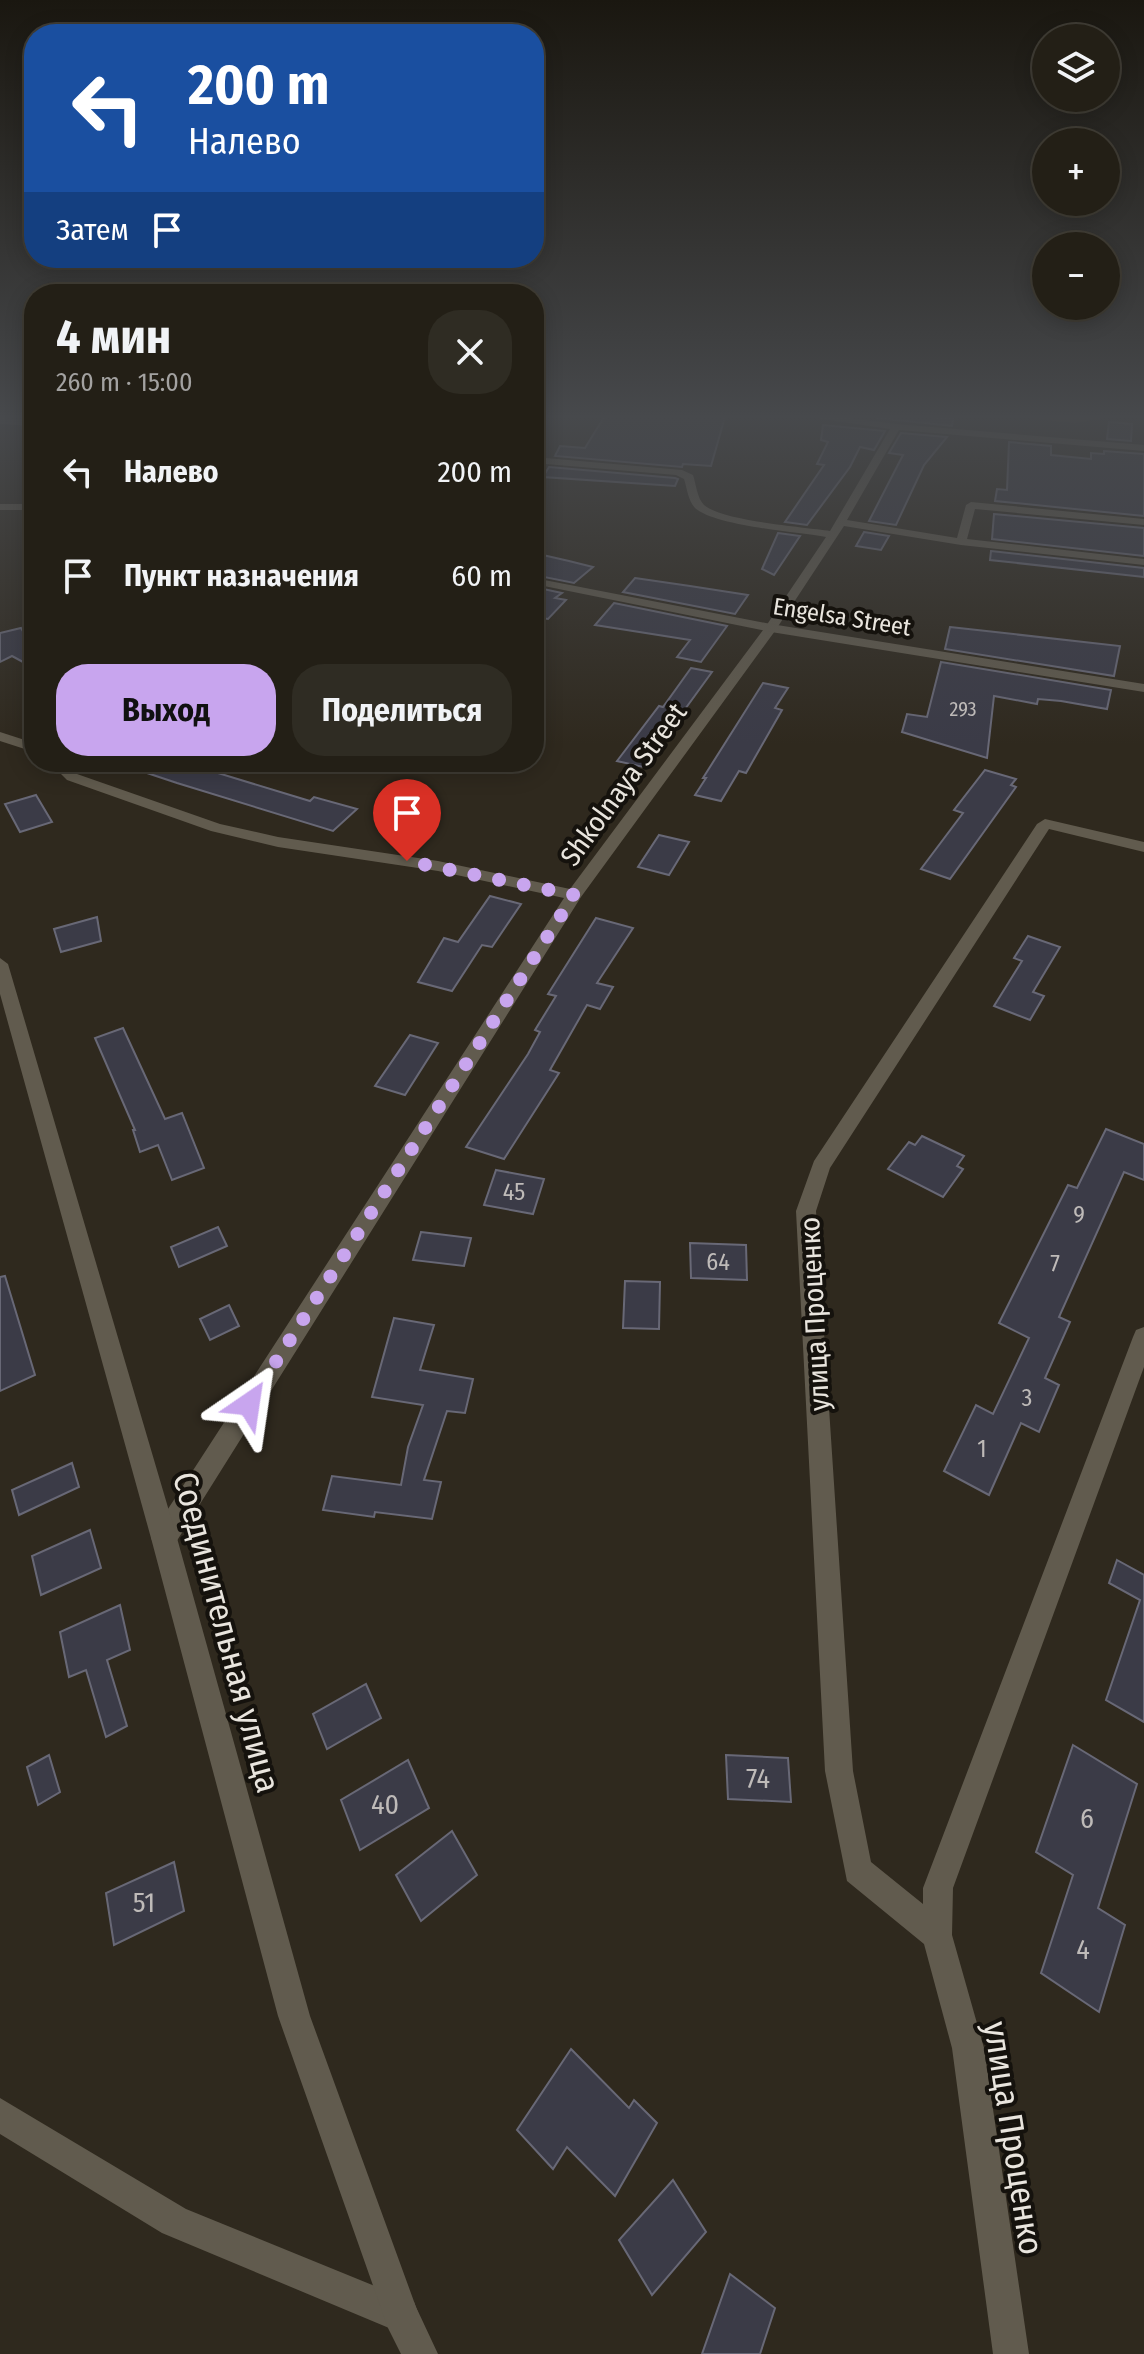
<!DOCTYPE html>
<html lang="ru">
<head>
<meta charset="utf-8">
<style>
  :root { --surface:#231f16; --page:#2f2c23; --text:#f1f3f6; --muted:#a3a2a1; --line:#403d35; --accent:#c8a5ee }
  body { margin:0; font-family:"Fira Sans Condensed",sans-serif; background:var(--page); color:var(--text); height:100vh; display:flex; flex-direction:column; font-size:30px; white-space:nowrap }
  * { box-sizing:border-box; margin:0 }
  p { font-size:26px; color:var(--muted) }
  .icon { flex:none; width:44px; height:44px; fill:none; stroke:currentColor; stroke-width:2; stroke-linecap:round; stroke-linejoin:round }
  .map { position:relative; flex:1; overflow:hidden }
  .side { position:absolute; left:24px; top:284px; width:520px; height:488px; display:flex; flex-direction:column; background:var(--surface); border-radius:32px; box-shadow:0 4px 20px #0003,0 0 0 2px var(--line) }
  .side>* { flex:none }
  .top-card { position:absolute; left:24px; top:24px; width:520px; height:244px; border-radius:32px; box-shadow:0 4px 20px #0003,0 0 0 2px var(--line); background:#1a4fa0; color:#fff; overflow:hidden }
  .fabs { position:absolute; left:1032px; top:24px; display:grid; gap:16px }
  .fabs a { display:grid; place-items:center; width:88px; height:88px; border-radius:50%; background:var(--surface); box-shadow:0 4px 20px #0003,0 0 0 2px var(--line); font-size:40px }
  .pin { position:absolute; display:grid; place-items:center; width:68px; height:68px; color:#fff; margin:-82px -34px; border-radius:50% 50% 50% 0; rotate:-45deg; box-shadow:0 0 8px #0007 }
  .pin .icon { rotate:45deg }
  .me { position:absolute; width:88px; margin:-44px; rotate:32deg; stroke-linejoin:round; filter:drop-shadow(0 0 6px #0008) }
  .turn { display:flex; align-items:center; gap:28px; height:168px; padding:0 32px; font-size:36px }
  .turn .icon { width:104px; height:104px; stroke-width:2.5 }
  .turn b { display:block; font-size:56px; line-height:68px }
  .then { display:flex; align-items:center; height:76px; padding:0 32px; background:#0003; gap:16px; font-size:30px }
  .round { display:grid; place-items:center; flex:none; width:84px; height:84px; border-radius:32px; background:var(--page) }
  .headline { display:flex; align-items:center; justify-content:space-between; height:136px; padding:0 32px }
  h1 { font-size:48px; font-weight:700; line-height:60px }
  .action { display:flex; gap:16px; margin-top:auto; padding:16px 32px }
  .action a { flex:1; height:92px; border-radius:32px; background:var(--accent); color:#111; font-size:32px; font-weight:700; line-height:92px; text-align:center }
  .action a+a { background:var(--page); color:var(--text) }
  ul { padding:0; list-style:none }
  li { display:flex; align-items:center; gap:24px; height:104px; padding:0 32px }
  li div { flex:1 }
  li b { display:block; font-size:30px }
  li em { font-style:normal }
  .map>svg:first-child { display:block }
  .green { fill:#594826 }
  .building { fill:#3b3b47; stroke:#686876; stroke-width:2 }
  .lines { fill:none; stroke-linecap:round; stroke-linejoin:round }
  .street { fill:#615b4e; fill-rule:evenodd }
  .secondary { fill:#615b4e; fill-rule:evenodd }
  .route { stroke:#c8a5ee; stroke-width:14; stroke-dasharray:0 25.2 }
  .labels { text-anchor:middle; stroke-width:8; stroke-linejoin:round; paint-order:stroke }
  .far-number-label { font-size:20px; fill:#bebab8 }
  .far-street-label { font-size:24px; fill:#e9e5de; stroke:#15120d }
  .number-label { font-size:24px; fill:#bebab8 }
  .street-label { font-size:28px; fill:#e9e5de; stroke:#15120d }
  .near-number-label { font-size:28px; fill:#bebab8 }
  .near-street-label { font-size:34px; fill:#e9e5de; stroke:#15120d }
</style>
</head>
<body>
<div class="map">
<svg width="1144" height="2354" viewBox="0 0 1144 2354">
  <rect width="100%" height="100%" fill="#2f291e"/>
  <!-- green -->
  <polygon class="green" points="987,414 1128,414 1075,423"/>
  <!-- building -->
  <g class="building">
    <polygon points="606,414 702,414 725,417 711,466 683,464 682,467 555,456 560,446 585,448"/>
    <polygon points="878,414 899,414 953,419 952,426 876,418"/>
    <polygon points="1109,422 1132,424 1131,441 1107,439"/>
    <polygon points="823,425 885,431 874,450 860,447 850,467 807,525 785,522 824,465 817,464 828,442 821,440"/>
    <polygon points="901,433 947,437 924,465 896,525 869,521 903,455 889,453"/>
    <polygon points="1009,442 1051,446 1051,455 1091,459 1091,453 1104,454 1104,451 1144,454 1144,516 995,501 997,489 1007,490"/>
    <polygon points="549,467 675,478 678,479 675,486 543,477"/>
    <polygon points="994,514 1144,528 1144,556 992,539"/>
    <polygon points="864,532 889,536 881,550 856,546"/>
    <polygon points="778,533 800,536 774,575 762,569"/>
    <polygon points="991,551 1144,568 1144,577 990,560"/>
    <polygon points="534,553 569,561 593,567 574,583 534,575"/>
    <polygon points="635,578 690,586 748,595 735,614 623,592"/>
    <polygon points="534,587 562,593 555,598 566,600 548,619 534,617"/>
    <polygon points="614,603 727,626 701,662 677,657 690,640 595,625"/>
    <polygon points="950,627 1120,646 1114,676 945,649"/>
    <polygon points="21,628 34,650 34,668 12,656 0,662 0,633"/>
    <polygon points="941,662 1111,690 1107,709 1061,701 1038,699 1037,704 994,696 987,758 902,732 907,714 927,717"/>
    <polygon points="691,668 712,672 643,767 617,761 659,706 663,707"/>
    <polygon points="763,683 788,688 775,708 782,710 746,773 739,771 721,801 695,795 706,778 703,778"/>
    <polygon points="126,762 205,762 198,767 310,801 314,797 357,809 333,831 177,783 126,766"/>
    <polygon points="985,770 1016,779 1011,785 1016,787 950,879 921,869 963,813 954,810"/>
    <polygon points="36,795 52,822 20,832 5,804"/>
    <polygon points="659,835 689,842 669,875 638,867"/>
    <polygon points="490,896 521,904 492,947 482,945 452,991 418,982 444,938 458,942"/>
    <polygon points="97,917 101,941 61,952 54,929"/>
    <polygon points="596,918 633,928 597,983 613,987 600,1009 587,1005 550,1070 559,1073 504,1159 466,1147 528,1054 540,1032 535,1030 556,996 548,994"/>
    <polygon points="1028,936 1060,947 1033,992 1044,996 1030,1020 994,1006 1022,961 1014,958"/>
    <polygon points="123,1028 165,1119 182,1113 204,1168 172,1180 158,1145 140,1152 133,1130 135,1130 95,1038"/>
    <polygon points="410,1035 438,1043 405,1095 375,1086"/>
    <polygon points="1106,1129 1144,1144 1144,1180 1124,1172 1059,1317 1070,1322 1045,1378 1059,1385 1039,1432 1021,1423 989,1495 944,1471 976,1405 993,1414 1029,1338 999,1323 1068,1185 1077,1188"/>
    <polygon points="922,1136 964,1156 957,1166 963,1169 943,1197 888,1169 909,1142 915,1145"/>
    <polygon points="496,1170 544,1179 533,1214 484,1205"/>
    <polygon points="218,1227 227,1246 179,1267 171,1247"/>
    <polygon points="421,1232 471,1238 464,1266 413,1260"/>
    <polygon points="690,1243 746,1245 747,1280 691,1278"/>
    <polygon points="5,1276 35,1375 0,1391 0,1277"/>
    <polygon points="625,1281 660,1282 659,1329 623,1328"/>
    <polygon points="229,1305 239,1326 210,1340 200,1319"/>
    <polygon points="394,1318 434,1325 420,1370 473,1379 465,1413 447,1411 424,1480 441,1482 432,1519 375,1512 374,1517 323,1510 332,1476 401,1485 408,1447 423,1405 372,1397"/>
    <polygon points="72,1463 79,1487 19,1515 12,1490"/>
    <polygon points="90,1530 101,1568 41,1595 32,1556"/>
    <polygon points="1117,1560 1144,1575 1144,1722 1106,1700 1140,1600 1109,1583"/>
    <polygon points="120,1605 130,1650 107,1660 127,1726 106,1737 86,1670 69,1677 60,1632"/>
    <polygon points="366,1684 381,1718 327,1749 313,1714"/>
    <polygon points="1073,1745 1137,1784 1098,1908 1125,1925 1099,2012 1041,1973 1073,1875 1036,1852"/>
    <polygon points="49,1755 60,1792 38,1805 27,1767"/>
    <polygon points="726,1755 788,1758 791,1802 728,1799"/>
    <polygon points="408,1760 429,1808 360,1850 341,1800"/>
    <polygon points="452,1831 477,1875 421,1921 396,1875"/>
    <polygon points="174,1862 184,1911 114,1945 106,1893"/>
    <polygon points="571,2049 629,2108 634,2100 657,2123 615,2196 567,2147 553,2169 517,2130"/>
    <polygon points="673,2180 706,2232 652,2295 619,2240"/>
    <polygon points="730,2274 775,2308 760,2354 702,2354"/>
  </g>
  <g class="lines">
    <!-- street -->
    <g class="street">
      <path d="M788,414h29l79,10 248,21v6l-245,-21 -52,90 110,18 9,-33 5,-3 173,17v6l-169,-16 -8,30 177,20v6l-183,-20 -117,-19 -69,105 -194,266 -408,650 -9,3 -9,-3 -4,-9 4,-9 409,-631 -126,-27 -160,-24 -67,-16 -144,-51 -18,-18h15l13,12 143,50 58,13 160,24 132,28 196,-263 60,-89c-28,-5 -111,-11 -131,-29 -7,-7 -8,-20 -11,-29l-8,-4 -142,-12v-6l148,13 11,5c3,9 4,23 11,30 18,16 99,22 126,26l60,-102z"/>
      <polygon points="0,418 34,420 34,426 0,424"/>
      <polygon points="0,732 34,743 34,752 0,741"/>
      <polygon points="1045,819 1144,842 1144,852 1049,829 830,1168 816,1211 853,1771 871,1862 923,1904 923,1888 1133,1337 1136,1330 1144,1327 1144,1367 953,1888 952,1935 984,2048 1029,2354 993,2354 952,2048 924,1944 847,1881 825,1771 796,1211 814,1161 1037,824"/>
      <polygon points="0,2098 186,2209 414,2302 419,2315 414,2328 401,2333 162,2233 0,2134"/>
    </g>
    <!-- secondary -->
    <g class="secondary">
      <rect x="0" y="504" width="34" height="6"/>
      <polygon points="534,578 771,624 1144,684 1144,692 771,632 534,584"/>
      <polygon points="0,958 8,964 177,1538 310,2016 416,2307 438,2354 401,2354 388,2328 278,2016 151,1538 0,994"/>
    </g>
  </g>
  <!-- sky -->
  <linearGradient id="sky" x2="0" y2="1"><stop stop-color="#1a1710"/><stop offset="0.56" stop-color="#47494c"/><stop offset="1" stop-color="#47494c" stop-opacity="0"/></linearGradient>
  <rect width="1144" height="744" fill="url(#sky)"/>
  <g class="lines">
    <!-- route -->
    <polyline class="route" points="249,1404 574,895 407,861"/>
  </g>
  <g class="labels">
    <!-- far-number labels -->
    <g class="far-number-label">
      <text x="963" y="716">293</text>
    </g>
    <!-- far-street labels -->
    <g class="far-street-label">
      <text transform="translate(842 617) rotate(9)" y="8">Engelsa Street</text>
    </g>
    <!-- number labels -->
    <g class="number-label">
      <text x="514" y="1200">45</text>
      <text x="1079" y="1223">9</text>
      <text x="718" y="1270">64</text>
      <text x="1055" y="1272">7</text>
      <text x="1027" y="1406">3</text>
      <text x="982" y="1457">1</text>
    </g>
    <!-- street labels -->
    <g class="street-label">
      <text transform="translate(623 784) rotate(-54)" y="10">Shkolnaya Street</text>
      <text transform="translate(814 1314) rotate(-93)" y="10">улица Проценко</text>
    </g>
    <!-- near-number labels -->
    <g class="near-number-label">
      <text x="758" y="1788">74</text>
      <text x="385" y="1814">40</text>
      <text x="1087" y="1828">6</text>
      <text x="144" y="1912">51</text>
      <text x="1083" y="1959">4</text>
    </g>
    <!-- near-street labels -->
    <g class="near-street-label">
      <text transform="translate(227 1632) rotate(75)" y="12">Соединительная улица</text>
      <text transform="translate(1014 2138) rotate(81)" y="12">улица Проценко</text>
    </g>
  </g>
</svg>
<div class="fabs">
<a><svg class="icon" aria-label="layers" viewBox="0 0 24 24"><path d="M12 4l9 5-9 5-9-5zM3 14l9 5 9-5"/></svg></a>
<a>+</a>
<a>−</a>
</div>
<div class="pin" style="left:407px;top:861px;background:#d93025"><svg class="icon" aria-label="arrive" viewBox="0 0 24 24"><path d="M6 21V4h12l-3 4 3 4H6"/></svg></div>
<svg class="me" style="left:249px;top:1404px" viewBox="-20 -20 40 40"><path d="M0-17L14 15 0 8-14 15z" fill="#c8a5ee" stroke="#fff" stroke-width="4"/></svg>
<div class="top-card">
<div class="turn"><svg class="icon" aria-label="left" viewBox="0 0 24 24"><path d="M17 20v-9H6M10 6l-5 5 5 5"/></svg><div><b>200 m</b>Налево</div></div>
<div class="then">Затем<svg class="icon" aria-label="arrive" viewBox="0 0 24 24"><path d="M6 21V4h12l-3 4 3 4H6"/></svg></div>
</div>
<section class="side">
<div class="headline"><div><h1>4 мин</h1><p>260 m · 15:00</p></div><a class="round"><svg class="icon" aria-label="close" viewBox="0 0 24 24"><path d="M6 6l12 12M18 6L6 18"/></svg></a></div>
<ul>
<li><svg class="icon" aria-label="left" viewBox="0 0 24 24"><path d="M17 20v-9H6M10 6l-5 5 5 5"/></svg><div><b>Налево</b></div><em>200 m</em></li>
<li><svg class="icon" aria-label="arrive" viewBox="0 0 24 24"><path d="M6 21V4h12l-3 4 3 4H6"/></svg><div><b>Пункт назначения</b></div><em>60 m</em></li>
</ul>
<div class="action"><a>Выход</a><a>Поделиться</a></div>
</section>
</div>
</body>
</html>
